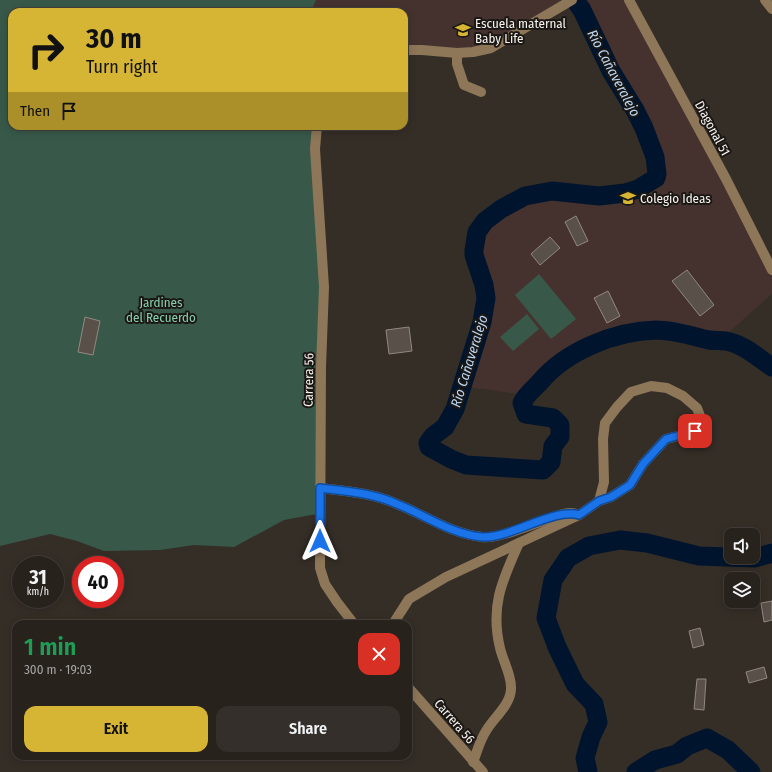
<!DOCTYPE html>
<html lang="en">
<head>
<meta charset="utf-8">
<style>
  :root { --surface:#28221d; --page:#342f2a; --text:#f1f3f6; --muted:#a5a4a4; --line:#443f3b; --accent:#d6b534 }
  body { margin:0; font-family:"Fira Sans Condensed",sans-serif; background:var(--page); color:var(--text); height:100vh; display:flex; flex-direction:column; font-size:15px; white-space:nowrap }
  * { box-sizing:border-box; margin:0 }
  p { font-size:13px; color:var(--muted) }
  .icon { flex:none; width:22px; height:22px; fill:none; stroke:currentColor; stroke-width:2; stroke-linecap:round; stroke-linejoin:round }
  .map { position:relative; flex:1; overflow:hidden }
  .drawer { position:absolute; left:12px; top:620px; width:400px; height:140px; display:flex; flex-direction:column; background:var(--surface); border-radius:12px; box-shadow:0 2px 10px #0003,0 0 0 1px var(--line) }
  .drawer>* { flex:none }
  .guide { position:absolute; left:8px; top:8px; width:400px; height:122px; border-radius:12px; box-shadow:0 2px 10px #0003,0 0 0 1px var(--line); background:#d6b534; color:#111; overflow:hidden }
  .fabs { position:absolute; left:724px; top:528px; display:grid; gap:8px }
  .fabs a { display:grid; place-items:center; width:36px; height:36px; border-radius:8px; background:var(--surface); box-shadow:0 2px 10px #0003,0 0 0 1px var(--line); font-size:20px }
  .speed { position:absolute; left:12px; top:556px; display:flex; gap:8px; font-size:20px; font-weight:700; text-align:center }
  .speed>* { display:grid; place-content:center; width:52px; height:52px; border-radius:50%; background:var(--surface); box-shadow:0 2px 10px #0003,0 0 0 1px var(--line); line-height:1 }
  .speed small { font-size:10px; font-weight:400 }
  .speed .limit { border:6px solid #d22; background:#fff; color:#111 }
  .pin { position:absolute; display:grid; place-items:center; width:34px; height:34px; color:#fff; margin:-17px; border-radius:8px; box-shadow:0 2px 6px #0006 }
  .me { position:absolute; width:44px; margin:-22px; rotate:0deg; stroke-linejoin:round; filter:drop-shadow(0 0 3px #0008) }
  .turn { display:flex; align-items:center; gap:14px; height:84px; padding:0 12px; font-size:18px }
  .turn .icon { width:52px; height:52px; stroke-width:2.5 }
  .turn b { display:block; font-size:28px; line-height:34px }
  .then { display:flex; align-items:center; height:38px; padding:0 12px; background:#0003; gap:8px; font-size:15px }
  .round { display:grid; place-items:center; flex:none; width:42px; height:42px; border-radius:12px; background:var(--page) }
  .summary { display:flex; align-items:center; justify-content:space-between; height:68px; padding:0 12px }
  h1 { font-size:24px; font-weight:600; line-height:30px; color:#1e9e55 }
  .cta { display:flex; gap:8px; margin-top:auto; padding:8px 12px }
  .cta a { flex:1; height:46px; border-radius:12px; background:var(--accent); color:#111; font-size:16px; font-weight:600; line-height:46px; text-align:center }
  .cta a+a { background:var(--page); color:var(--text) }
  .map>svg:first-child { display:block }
  .education { fill:#45322e }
  .green { fill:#385949 }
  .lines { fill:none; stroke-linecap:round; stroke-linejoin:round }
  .river { stroke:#00152d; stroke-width:19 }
  .building { fill:#595149; stroke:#918880 }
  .minor { stroke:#8e7658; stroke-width:10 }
  .route-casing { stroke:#114b97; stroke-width:10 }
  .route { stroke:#1a73e8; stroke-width:7 }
  .labels { text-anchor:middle; stroke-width:4; stroke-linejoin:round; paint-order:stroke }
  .poi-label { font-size:13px; fill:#f7f2ee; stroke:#1a1714; text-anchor:start }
  .street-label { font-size:13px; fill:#f7f2ee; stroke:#1a1714 }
  .park-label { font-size:13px; fill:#88d0ad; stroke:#1a1714 }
  .water-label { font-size:14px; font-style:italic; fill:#bad8f6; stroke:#1a1714 }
</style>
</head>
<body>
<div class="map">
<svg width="772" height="772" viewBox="0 0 772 772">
  <rect width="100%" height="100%" fill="#352e27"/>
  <!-- education -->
  <g class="education">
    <polygon points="316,0 573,0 491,48 404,50 404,12 311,12"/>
    <polygon points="575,0 629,0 772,270 772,294 719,341 710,340 690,334 656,330 624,333 614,336 585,348 558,364 526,395 462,386 482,322 486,298 481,274 474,255 477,232 485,221 501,209 525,196 552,191 599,196 625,193 638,189 656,178 657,174 655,157 644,128 635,110 611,71 582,10"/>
  </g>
  <!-- green -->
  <g class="green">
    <polygon points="0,0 316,0 311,12 12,12 12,126 317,126 320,220 320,514 311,515 284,520 234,547 194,545 160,550 104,551 77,541 50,534 0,546"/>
    <polygon points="539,274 576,319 551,339 515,295"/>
    <polygon points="527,314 539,329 513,351 500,337"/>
  </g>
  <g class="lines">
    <!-- river -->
    <g class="river">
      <path d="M575,0l7,10 29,61 24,39 9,18 11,29 2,17 -1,4 -18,11 -13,4 -26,3 -47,-5 -27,5 -24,13 -16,12 -8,11 -3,18v5l10,30 2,13 -4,24 -27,87 -10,18 -12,9 -5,7 1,4 22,12 15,6 77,5 8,-8 2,-16 7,-9v-12l-7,-7 -27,-4 -4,-11c4,-9 12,-14 18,-21 26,-31 75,-51 116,-52 18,0 36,6 53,10 7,1 15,0 21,2 14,3 30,17 42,25"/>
      <polyline points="588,772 585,758 591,737 598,722 594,704 575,684 557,647 546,618 553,580 568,558 589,546 620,540 647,543 699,556 755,558 772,553"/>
      <polyline points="636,772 655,760 677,754 687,746 707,738 728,750 751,772"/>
    </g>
  </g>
  <!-- building -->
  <g class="building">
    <polygon points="576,216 588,241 577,246 565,222"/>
    <polygon points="550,237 560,248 540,265 531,254"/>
    <polygon points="687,270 714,305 700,316 672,281"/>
    <polygon points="608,291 620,316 607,323 594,298"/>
    <polygon points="85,317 100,321 93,355 78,352"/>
    <polygon points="409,327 412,351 389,354 386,330"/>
    <polygon points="772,601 772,620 764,622 761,603"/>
    <polygon points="700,628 704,645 693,648 689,631"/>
    <polygon points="764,667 767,678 749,683 746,672"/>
    <polygon points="697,679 706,679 704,710 694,709"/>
  </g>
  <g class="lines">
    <!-- minor -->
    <g class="minor">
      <polyline points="629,0 726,179 772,270"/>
      <polyline points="765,0 772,9"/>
      <polyline points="404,50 422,50 457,53 473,52 491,48 572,0"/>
      <polyline points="457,53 457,64 464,85 481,92"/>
      <polyline points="317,126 315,149 324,287 321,367 320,568 325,584 337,602 354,624"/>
      <path d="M320,488c26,3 53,5 77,16 28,11 54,30 85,33 17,2 50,-13 67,-18 8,-3 18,-8 27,-5"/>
      <polyline points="393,624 409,599 446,577 579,515 599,501 611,497 630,485 643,464 666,439 705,429 697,408 683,396 667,388 651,386 631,392 617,407 605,423 603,439 604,482 599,501"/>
      <polyline points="408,687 483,772"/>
      <path d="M473,762c4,-10 7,-22 13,-31 8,-14 26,-27 25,-44 0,-13 -8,-26 -11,-39 -10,-42 2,-67 19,-105"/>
    </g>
  </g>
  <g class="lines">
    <defs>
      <path id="route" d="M320,541v-53c26,3 53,5 77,16 28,11 54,30 85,33 28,2 72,-30 97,-22l20,-14 12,-4 19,-12 13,-21 23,-25 29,-8"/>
    </defs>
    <!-- route casing -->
    <use href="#route" class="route-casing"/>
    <!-- route -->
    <use href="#route" class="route"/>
  </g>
  <!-- icons -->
  <defs>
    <symbol id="school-bare" viewBox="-9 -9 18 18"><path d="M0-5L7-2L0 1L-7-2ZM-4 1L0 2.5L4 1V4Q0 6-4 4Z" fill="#d6b534" stroke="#1a1714" stroke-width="2.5" paint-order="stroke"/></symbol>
  </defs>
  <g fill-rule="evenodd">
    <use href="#school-bare" x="452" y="19" width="22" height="22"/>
    <use href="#school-bare" x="617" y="187" width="22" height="22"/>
  </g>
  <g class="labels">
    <!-- poi labels -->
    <g class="poi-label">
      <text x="475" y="28">Escuela maternal<tspan x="475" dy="15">Baby Life</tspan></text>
      <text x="640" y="203">Colegio Ideas</text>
    </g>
    <!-- street labels -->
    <g class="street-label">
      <text transform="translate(713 128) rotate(62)" y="5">Diagonal 51</text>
      <text transform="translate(308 380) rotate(-89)" y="5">Carrera 56</text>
      <text transform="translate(455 721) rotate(49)" y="5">Carrera 56</text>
    </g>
    <!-- park labels -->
    <g class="park-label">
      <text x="161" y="307">Jardines<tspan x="161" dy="15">del Recuerdo</tspan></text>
    </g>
    <!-- water labels -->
    <g class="water-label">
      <text transform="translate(614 73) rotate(62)" y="5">Río Cañaveralejo</text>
      <text transform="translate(469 361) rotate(-73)" y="5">Río Cañaveralejo</text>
    </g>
  </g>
</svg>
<div class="fabs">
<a><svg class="icon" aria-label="sound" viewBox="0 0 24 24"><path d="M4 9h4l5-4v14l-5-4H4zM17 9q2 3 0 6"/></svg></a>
<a><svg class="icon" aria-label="layers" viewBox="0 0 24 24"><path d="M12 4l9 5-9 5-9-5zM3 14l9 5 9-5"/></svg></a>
</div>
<div class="speed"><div>31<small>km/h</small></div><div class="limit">40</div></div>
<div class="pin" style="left:695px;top:431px;background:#d93025"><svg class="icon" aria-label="arrive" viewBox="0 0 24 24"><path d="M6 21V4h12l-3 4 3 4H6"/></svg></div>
<svg class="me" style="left:320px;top:541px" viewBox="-20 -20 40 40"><path d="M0-17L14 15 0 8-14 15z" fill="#1a73e8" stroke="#fff" stroke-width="4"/></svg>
<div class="guide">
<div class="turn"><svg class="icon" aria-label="right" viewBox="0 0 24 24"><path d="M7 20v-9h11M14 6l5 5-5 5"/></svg><div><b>30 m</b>Turn right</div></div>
<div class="then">Then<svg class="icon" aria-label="arrive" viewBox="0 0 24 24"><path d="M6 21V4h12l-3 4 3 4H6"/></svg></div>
</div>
<section class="drawer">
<div class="summary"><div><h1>1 min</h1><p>300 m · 19:03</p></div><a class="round" style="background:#d93025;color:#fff"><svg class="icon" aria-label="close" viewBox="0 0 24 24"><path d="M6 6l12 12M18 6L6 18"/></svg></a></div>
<div class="cta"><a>Exit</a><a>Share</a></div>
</section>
</div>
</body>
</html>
